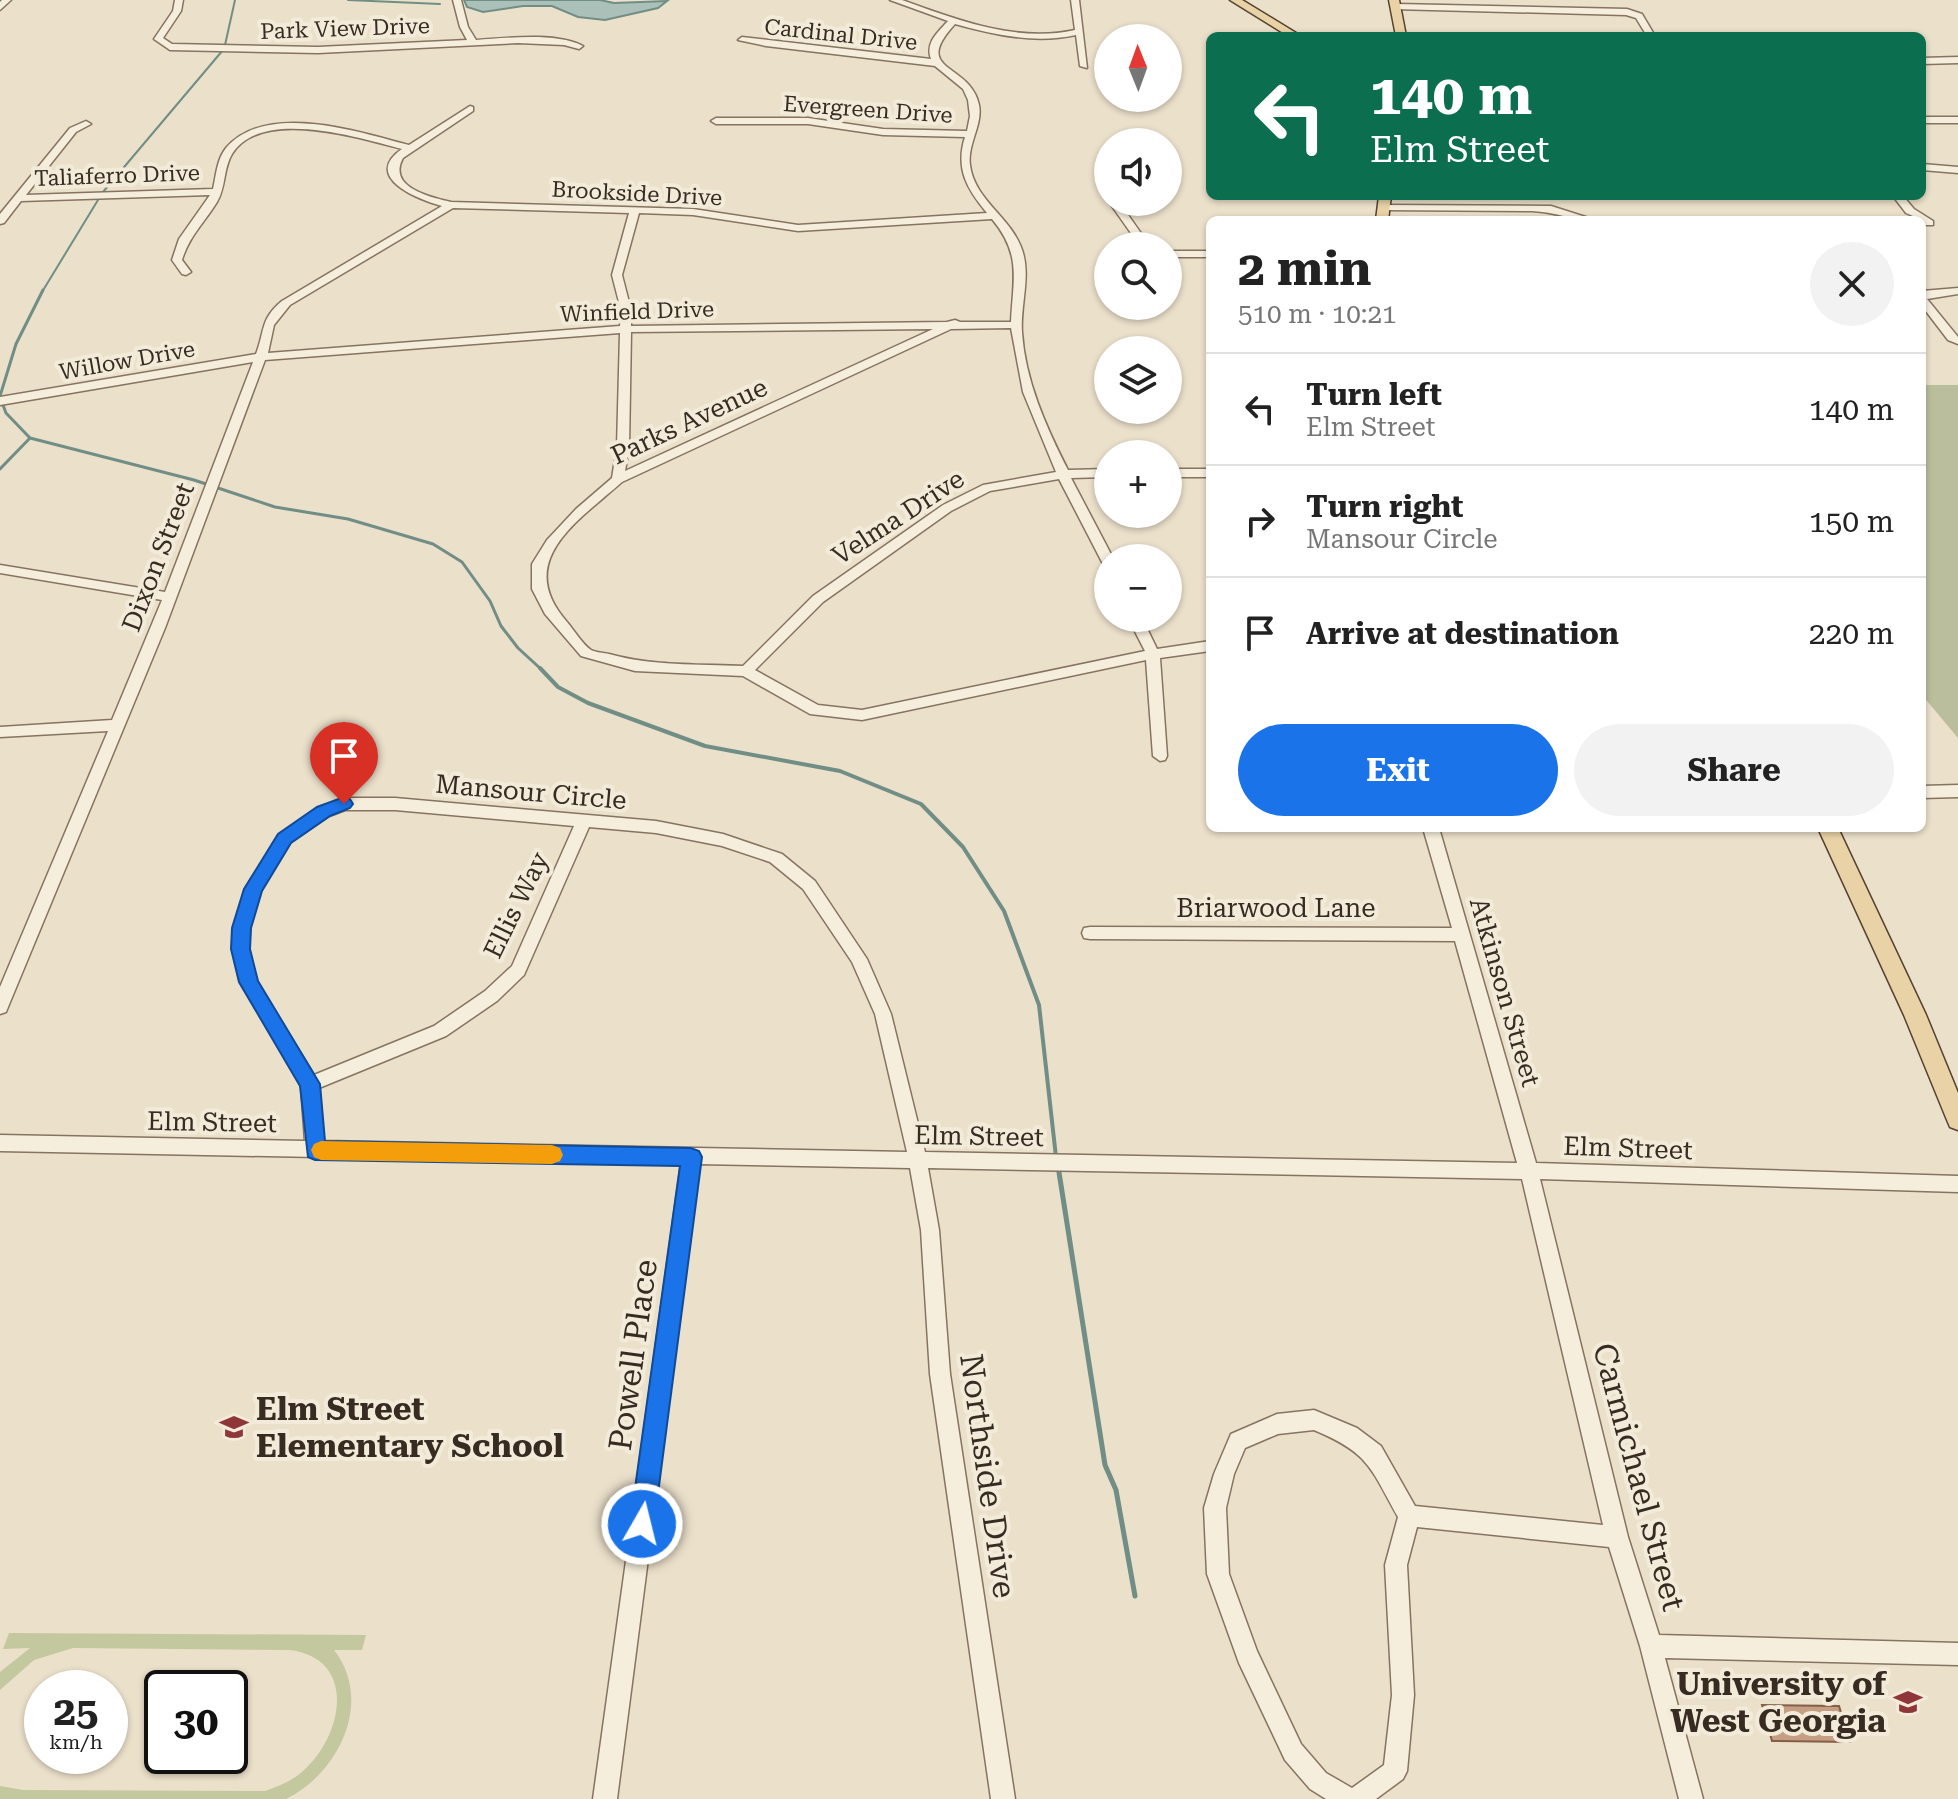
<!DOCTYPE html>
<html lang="en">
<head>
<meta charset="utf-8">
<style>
  :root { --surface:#fff; --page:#f2f2f2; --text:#222; --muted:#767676; --line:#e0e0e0; --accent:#1a73e8 }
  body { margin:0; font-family:"Roboto Serif",serif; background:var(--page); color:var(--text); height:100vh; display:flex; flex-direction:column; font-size:30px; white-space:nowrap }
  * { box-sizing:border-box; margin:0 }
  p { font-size:26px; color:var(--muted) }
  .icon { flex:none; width:44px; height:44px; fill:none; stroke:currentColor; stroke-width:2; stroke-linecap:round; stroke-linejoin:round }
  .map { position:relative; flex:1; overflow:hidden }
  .sheet { position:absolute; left:1206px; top:216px; width:720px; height:616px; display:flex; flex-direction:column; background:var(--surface); border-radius:12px; box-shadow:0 2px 6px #0004 }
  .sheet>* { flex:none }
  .top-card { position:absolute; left:1206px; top:32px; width:720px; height:168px; border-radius:12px; box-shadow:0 2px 6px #0004; background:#0b6e4f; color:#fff; overflow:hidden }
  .needle { width:52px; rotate:359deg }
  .buttons { position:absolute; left:1094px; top:24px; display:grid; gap:16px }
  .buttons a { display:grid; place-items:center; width:88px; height:88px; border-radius:50%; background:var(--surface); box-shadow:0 2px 6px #0004; font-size:40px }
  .speed { position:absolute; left:24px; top:1670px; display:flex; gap:16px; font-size:40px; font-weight:700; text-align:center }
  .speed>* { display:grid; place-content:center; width:104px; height:104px; border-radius:50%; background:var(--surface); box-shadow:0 2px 6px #0004; line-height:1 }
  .speed small { font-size:20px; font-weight:400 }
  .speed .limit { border:4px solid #111; border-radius:12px; background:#fff; color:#111 }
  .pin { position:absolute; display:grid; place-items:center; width:68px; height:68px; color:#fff; margin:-82px -34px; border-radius:50% 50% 50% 0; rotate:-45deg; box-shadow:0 0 8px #0007 }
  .pin .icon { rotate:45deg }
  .me { position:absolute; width:88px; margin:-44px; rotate:8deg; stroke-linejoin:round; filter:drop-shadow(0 0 6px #0008) }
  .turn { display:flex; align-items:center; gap:28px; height:168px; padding:0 32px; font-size:36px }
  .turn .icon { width:104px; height:104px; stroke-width:2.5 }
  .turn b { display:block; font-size:56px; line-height:68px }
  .round { display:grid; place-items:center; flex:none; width:84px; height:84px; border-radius:42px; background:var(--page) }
  .head { display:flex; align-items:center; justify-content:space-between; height:136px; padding:0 32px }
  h1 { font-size:48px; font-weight:700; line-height:60px }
  .cta { display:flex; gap:16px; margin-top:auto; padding:16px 32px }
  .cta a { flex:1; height:92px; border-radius:48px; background:var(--accent); color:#fff; font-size:32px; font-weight:700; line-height:92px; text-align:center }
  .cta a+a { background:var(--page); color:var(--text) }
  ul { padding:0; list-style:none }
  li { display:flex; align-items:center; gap:24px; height:112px; padding:0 32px; border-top:2px solid var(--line) }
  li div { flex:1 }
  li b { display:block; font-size:30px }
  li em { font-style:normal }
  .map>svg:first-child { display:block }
  .green { fill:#c4c89f }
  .cemetery { fill:#bbbe9d }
  .water { fill:#aac0b9; stroke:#718e86; stroke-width:2 }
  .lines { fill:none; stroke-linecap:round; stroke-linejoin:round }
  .stream-far3 { stroke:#718e86; stroke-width:2 }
  .stream-far2 { stroke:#718e86; stroke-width:3 }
  .stream-far1 { stroke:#718e86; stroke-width:4 }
  .stream { stroke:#718e86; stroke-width:5 }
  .building { fill:#c59e84; stroke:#835e48; stroke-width:2 }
  .minor-casing { stroke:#867360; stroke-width:3 }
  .major-casing { stroke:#544233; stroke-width:3 }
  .minor { fill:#f6eedd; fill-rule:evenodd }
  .major { fill:#e9d3a6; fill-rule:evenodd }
  .route { fill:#1a73e8; stroke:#114b97; stroke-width:2 }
  .slow { fill:#f59e0b }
  .labels { text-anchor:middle; stroke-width:8; stroke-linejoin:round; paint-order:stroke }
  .far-street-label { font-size:22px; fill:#382c22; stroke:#f3ebd9 }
  .street-label { font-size:26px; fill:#382c22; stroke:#f3ebd9 }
  .near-street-label { font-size:32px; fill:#382c22; stroke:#f3ebd9 }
  .near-poi-label { font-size:32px; font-weight:bold; fill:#382c22; stroke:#f3ebd9; text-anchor:start }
</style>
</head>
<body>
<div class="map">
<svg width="1958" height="1799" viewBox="0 0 1958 1799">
  <rect width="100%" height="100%" fill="#ebe0ca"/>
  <!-- green -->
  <path class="green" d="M9,1633l357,2 -4,15h-28c40,51 5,123 -48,149h-286v-13l23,4 242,1c14,-5 27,-10 38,-20 40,-35 55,-112 -13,-121l-217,-2 -39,12 -34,30v-18l30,-24 -27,1z"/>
  <!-- cemetery -->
  <polygon class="cemetery" points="1922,385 1958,385 1958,738 1922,695"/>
  <!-- water -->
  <polygon class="water" points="464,0 600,0 614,3 667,1 658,8 605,20 578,17 552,6 523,6 483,12 467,7"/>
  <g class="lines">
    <!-- stream-far3 -->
    <g class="stream-far3">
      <polyline points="348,0 440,4"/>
      <polyline points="225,45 235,0"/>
      <polyline points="103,192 223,50"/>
      <polyline points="42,292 98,200"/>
    </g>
    <!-- stream-far2 -->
    <g class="stream-far2">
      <polyline points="0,396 16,344 43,290"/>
      <polyline points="0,397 6,413 30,438 194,480 275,507 348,519 433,544 462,562 490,601 501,626 518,648 542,670"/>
      <polyline points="0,469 30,438"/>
    </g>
    <!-- stream-far1 -->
    <polyline class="stream-far1" points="540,668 558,687 588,703 705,746 840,771 921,804 963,847 1004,911 1039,1005 1056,1157"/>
    <!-- stream -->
    <polyline class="stream" points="1058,1166 1105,1465 1116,1490 1135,1596"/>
  </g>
  <!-- building -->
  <polygon class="building" points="1762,1705 1839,1706 1850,1742 1772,1741"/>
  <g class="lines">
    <defs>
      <g id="minor">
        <polygon points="2,0 11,0 0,10 0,2"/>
        <path d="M175,0h8l-2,11 -18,27 9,6 146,3 149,-7 -7,-13 -7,-27h8l7,27 8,13c30,-2 81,-8 107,6l-4,3 -15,-4 -46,-2 -200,10 -148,-3 -16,-11 19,-28z"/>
        <path d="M890,0h12c55,20 115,43 173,30l-4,-30h8l8,68 -7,-2 -4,-31c-41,9 -81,0 -121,-11 -45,49 15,38 24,81 4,20 -12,39 -9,60 4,34 39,51 51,82 11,27 -1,57 1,85 3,48 24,95 46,138l40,-1v8l-37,1 42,80h-5v7l-5,-1 -44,-85 -69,12 -39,20 -128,91 -68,68 63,35 44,5 283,-59 -17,-33h14l15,31 53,-8v10l-50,7 7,98 -2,4 -5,1 -7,-5 -7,-96 -284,60 -52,-6 -67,-38 -108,-5 -54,-15 -36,-42 -13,-25v-25l15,-24 29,-31 36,-31 5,-31 3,-114 -355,27 -100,268 -157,379 -2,5 -6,2v-27l108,-256 -108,6v-10l112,-7 50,-120 -162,-27v-8l165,27 88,-230 -253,43v-8l256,-43c9,-23 4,-35 26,-53l160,-95c-23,-6 -81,-29 -40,-57 -42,-11 -141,-42 -170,5 -9,15 -6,33 -15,48 -12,20 -28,34 -35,58l9,12 -5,3 -4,-1 -10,-14 7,-21 31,-44 -189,6 -17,22 -4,1v-10l70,-86 16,-7 5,3 -15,8 -50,63 187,-6c3,-13 4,-30 13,-41 40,-47 133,-16 183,-3l61,-39 3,1v4l-70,47c-16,29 26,39 48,44l242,7 105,16 189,-12c-20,-24 -32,-44 -22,-76l-82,-2 -75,-11h-92l-5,-3 5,-3h92l75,11 84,2 3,-15 -2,-16 -5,-11 -28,-23 -169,-20 -28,-6 4,-3 189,22c-6,-16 6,-26 17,-38zM453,208l176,5 -17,62 9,35 -1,16 -352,27 6,-28 16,-20zM639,213l54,2 105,16 194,-12c30,36 21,60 19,103h-51l-5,-2 -8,2 -316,4v-16l-9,-35zM1011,328l12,64 33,80 -73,13 -40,20 -130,91 -70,70c-45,-2 -91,0 -134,-12 -5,-1 -14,-2 -18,-4 -9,-6 -17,-20 -24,-28 -54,-61 11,-101 55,-140l329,-153zM933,329l-308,142 4,-24 2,-115z"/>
        <polygon points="1396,4 1627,9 1642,14 1655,36 1647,36 1636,18 1626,15 1393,9 1392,7"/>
        <polygon points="1958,57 1958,63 1922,64 1922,58"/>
        <rect x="1922" y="117" width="36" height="6"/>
        <polygon points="1922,164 1958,167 1958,173 1922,170"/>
        <polygon points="1893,196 1903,196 1914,209 1933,221 1933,225 1925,225 1922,220 1906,213"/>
        <polygon points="1109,202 1119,202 1150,246 1140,246"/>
        <path d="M1384,205l167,1 44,14c-22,0 -41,-8 -63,-9l-152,-1 -1,-2z"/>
        <rect x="1168" y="251" width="42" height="6"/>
        <polygon points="1958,288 1958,294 1927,299 1958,337 1958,344 1948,340 1922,306 1922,291"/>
        <rect x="1168" y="469" width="42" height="8"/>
        <polygon points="1958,785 1958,797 1922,798 1922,786"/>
        <path d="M344,798h51l261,23 67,13 59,20 33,27 52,78 24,55 34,138 592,11 -62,-222 -365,-2 -6,-1 -2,-5 2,-5 6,-1 362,1 -29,-100h16l97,335 422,13v16l-418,-13 88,358 31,98 299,8v22l-293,-7 38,141h-24l-39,-153 -31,-99 -192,-20 -10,38 7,130 -7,76 -4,8 -27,20h-50l-16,-10 -25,-29 -46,-97 -32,-89 -3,-66 10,-34 17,-40 46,-20 37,-4 43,18 24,18 34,60 188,19 -81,-346 -594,-11 11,62 11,144 65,425h-24l-61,-425 -9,-144 -11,-62 -211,-4 -82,635h-24l88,-635 -681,-13v-16l305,6 -4,-56 -61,-103 -7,-33 1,-21 11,-39 34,-54 40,-27zM345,810h50l179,16 -62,140 -27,25 -51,35 -120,49 -58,-94 -7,-32 1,-21 11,-38 28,-47 40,-27zM589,827l67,6 66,13 48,16 33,27 49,73 23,52 32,138 -584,-11 -4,-53 127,-52 51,-35 27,-26zM1314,1430c55,23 56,37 84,87l-13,48 7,130 -8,70 -32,23 -26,-15 -25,-29 -44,-93 -28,-77 -3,-66 8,-34 11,-26 33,-14z"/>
      </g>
      <g id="major">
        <polygon points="1230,0 1242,0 1301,36 1288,36"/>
        <polygon points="1389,0 1399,0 1406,36 1396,36"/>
        <polygon points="1379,196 1391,196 1388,220 1376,220"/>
        <polygon points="1818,828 1838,828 1926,1015 1958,1093 1958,1130 1950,1127 1947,1120 1904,1015"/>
      </g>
    </defs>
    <!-- minor casing -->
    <use href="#minor" class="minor-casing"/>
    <!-- major casing -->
    <use href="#major" class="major-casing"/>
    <!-- minor -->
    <use href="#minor" class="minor"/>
    <!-- major -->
    <use href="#major" class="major"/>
  </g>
  <!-- route -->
  <polygon class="route" points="344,797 350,799 353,804 350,808 330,816 291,843 262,891 251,928 250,949 258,981 320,1084 325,1141 691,1148 699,1151 702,1157 654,1524 651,1532 642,1536 634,1532 630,1524 680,1166 315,1160 308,1157 300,1086 239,982 231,949 232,928 244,889 278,834 317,807"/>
  <!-- slow -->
  <polygon class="slow" points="321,1141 552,1145 560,1148 563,1155 560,1161 552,1164 321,1160 314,1157 311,1150 314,1144"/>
  <!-- icons -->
  <defs>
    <symbol id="school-bare" viewBox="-9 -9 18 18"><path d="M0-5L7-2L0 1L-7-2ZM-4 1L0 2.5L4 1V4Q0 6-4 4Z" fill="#8f3638" stroke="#f3ebd9" stroke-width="2.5" paint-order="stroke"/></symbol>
    <symbol id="university-bare" viewBox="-9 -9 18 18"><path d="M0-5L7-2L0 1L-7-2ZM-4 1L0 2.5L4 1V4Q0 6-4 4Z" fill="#8f3638" stroke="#f3ebd9" stroke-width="2.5" paint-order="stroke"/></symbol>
  </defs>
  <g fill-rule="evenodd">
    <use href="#school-bare" x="214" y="1407" width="40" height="40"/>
    <use href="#university-bare" x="1888" y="1682" width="40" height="40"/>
  </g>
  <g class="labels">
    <!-- far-street labels -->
    <g class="far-street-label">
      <text transform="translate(345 28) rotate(-2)" y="8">Park View Drive</text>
      <text transform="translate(841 34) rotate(6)" y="8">Cardinal Drive</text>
      <text transform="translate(868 109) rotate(4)" y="8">Evergreen Drive</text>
      <text transform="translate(117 175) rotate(-2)" y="8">Taliaferro Drive</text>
      <text transform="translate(637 193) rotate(3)" y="8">Brookside Drive</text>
      <text transform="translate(637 311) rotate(-2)" y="8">Winfield Drive</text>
      <text transform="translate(127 360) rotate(-10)" y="8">Willow Drive</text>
    </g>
    <!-- street labels -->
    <g class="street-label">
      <text transform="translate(689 421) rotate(-25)" y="9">Parks Avenue</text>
      <text transform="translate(898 517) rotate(-33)" y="9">Velma Drive</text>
      <text transform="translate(158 557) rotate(-69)" y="9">Dixon Street</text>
      <text transform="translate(531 792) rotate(5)" y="9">Mansour Circle</text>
      <text transform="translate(516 905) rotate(-64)" y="9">Ellis Way</text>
      <text x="1276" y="917">Briarwood Lane</text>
      <text transform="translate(1505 992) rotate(74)" y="9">Atkinson Street</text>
      <text transform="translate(212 1122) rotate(1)" y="9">Elm Street</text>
      <text transform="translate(979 1136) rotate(1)" y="9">Elm Street</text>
      <text transform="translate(1628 1148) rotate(2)" y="9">Elm Street</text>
    </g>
    <!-- near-street labels -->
    <g class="near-street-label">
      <text transform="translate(633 1355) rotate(-82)" y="11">Powell Place</text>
      <text transform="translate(988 1476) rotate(82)" y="11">Northside Drive</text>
      <text transform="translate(1639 1477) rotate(75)" y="11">Carmichael Street</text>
    </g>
    <!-- near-poi labels -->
    <g class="near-poi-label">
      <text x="256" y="1420">Elm Street<tspan x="256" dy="37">Elementary School</tspan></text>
      <text x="1886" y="1695" text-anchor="end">University of<tspan x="1886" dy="37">West Georgia</tspan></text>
    </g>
  </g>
</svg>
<div class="buttons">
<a><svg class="needle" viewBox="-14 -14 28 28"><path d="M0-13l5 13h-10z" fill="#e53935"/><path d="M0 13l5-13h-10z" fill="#767676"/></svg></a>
<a><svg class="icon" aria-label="sound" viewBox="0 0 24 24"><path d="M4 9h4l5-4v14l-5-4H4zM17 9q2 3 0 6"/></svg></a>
<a><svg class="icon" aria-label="search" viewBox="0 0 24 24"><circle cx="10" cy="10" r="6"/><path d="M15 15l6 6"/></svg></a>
<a><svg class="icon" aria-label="layers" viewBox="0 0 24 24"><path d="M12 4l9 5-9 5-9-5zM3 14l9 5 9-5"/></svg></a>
<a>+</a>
<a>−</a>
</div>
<div class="speed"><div>25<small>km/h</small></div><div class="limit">30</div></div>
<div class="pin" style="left:344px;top:804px;background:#d93025"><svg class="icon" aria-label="arrive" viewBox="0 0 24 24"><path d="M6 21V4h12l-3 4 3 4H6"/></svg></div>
<svg class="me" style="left:642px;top:1524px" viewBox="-20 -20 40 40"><circle r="17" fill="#1a73e8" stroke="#fff" stroke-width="3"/><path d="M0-11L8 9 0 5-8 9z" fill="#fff"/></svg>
<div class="top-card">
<div class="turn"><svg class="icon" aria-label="left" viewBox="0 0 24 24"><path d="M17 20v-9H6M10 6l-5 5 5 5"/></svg><div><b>140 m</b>Elm Street</div></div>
</div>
<section class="sheet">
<div class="head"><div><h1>2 min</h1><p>510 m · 10:21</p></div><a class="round"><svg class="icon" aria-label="close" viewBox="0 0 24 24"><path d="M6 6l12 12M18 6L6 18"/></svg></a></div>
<ul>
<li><svg class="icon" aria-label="left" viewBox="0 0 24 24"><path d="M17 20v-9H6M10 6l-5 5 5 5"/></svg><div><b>Turn left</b><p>Elm Street</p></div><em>140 m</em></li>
<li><svg class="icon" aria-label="right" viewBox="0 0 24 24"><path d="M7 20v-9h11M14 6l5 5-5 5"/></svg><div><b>Turn right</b><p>Mansour Circle</p></div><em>150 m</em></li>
<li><svg class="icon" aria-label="arrive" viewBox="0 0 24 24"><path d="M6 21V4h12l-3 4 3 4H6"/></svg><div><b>Arrive at destination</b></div><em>220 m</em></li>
</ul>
<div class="cta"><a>Exit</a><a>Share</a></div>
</section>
</div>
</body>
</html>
